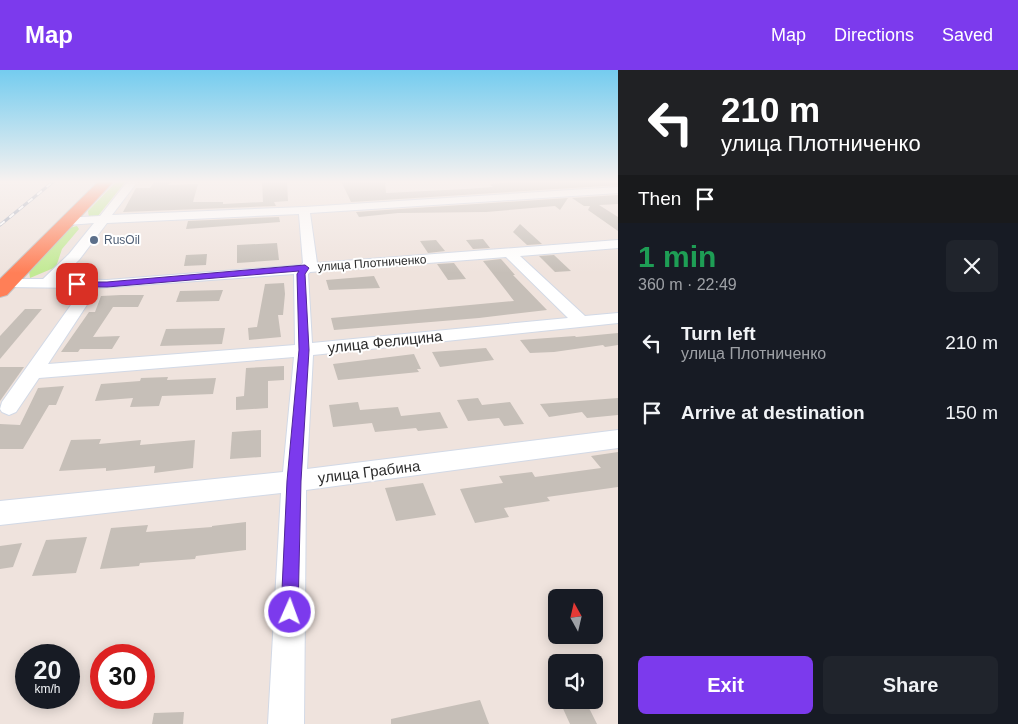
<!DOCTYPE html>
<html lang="en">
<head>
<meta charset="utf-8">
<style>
  :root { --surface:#171b24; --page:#20242c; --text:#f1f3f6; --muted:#9ea1a6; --accent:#7c3aed }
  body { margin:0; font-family:Helvetica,sans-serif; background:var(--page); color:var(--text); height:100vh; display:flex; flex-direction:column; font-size:19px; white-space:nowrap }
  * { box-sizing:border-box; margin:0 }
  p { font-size:16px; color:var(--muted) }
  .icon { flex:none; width:28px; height:28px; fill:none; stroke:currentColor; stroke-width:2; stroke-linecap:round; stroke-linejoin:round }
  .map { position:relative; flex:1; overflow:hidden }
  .side { display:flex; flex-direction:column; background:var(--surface); width:400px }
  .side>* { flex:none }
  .guide { background:#202124; color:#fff; overflow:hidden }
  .needle { width:32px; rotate:352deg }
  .buttons { position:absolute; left:548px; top:519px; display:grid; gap:10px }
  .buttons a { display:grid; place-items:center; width:55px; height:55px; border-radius:8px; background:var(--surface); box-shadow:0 2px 12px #0003; font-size:25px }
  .speed { position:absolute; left:15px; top:574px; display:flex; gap:10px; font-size:25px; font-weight:700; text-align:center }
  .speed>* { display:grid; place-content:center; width:65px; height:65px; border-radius:50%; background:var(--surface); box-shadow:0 2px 12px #0003; line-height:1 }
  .speed small { font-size:12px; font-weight:400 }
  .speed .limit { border:8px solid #d22; background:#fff; color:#111 }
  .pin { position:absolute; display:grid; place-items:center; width:42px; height:42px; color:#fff; margin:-21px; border-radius:10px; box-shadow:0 2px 8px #0006 }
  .me { position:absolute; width:55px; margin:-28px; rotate:2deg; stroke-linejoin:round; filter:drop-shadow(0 0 4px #0008) }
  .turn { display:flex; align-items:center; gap:18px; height:105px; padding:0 20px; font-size:22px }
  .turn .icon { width:65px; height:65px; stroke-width:2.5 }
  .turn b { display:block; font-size:35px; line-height:42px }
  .then { display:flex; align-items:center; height:48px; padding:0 20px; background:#0003; gap:10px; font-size:19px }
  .round { display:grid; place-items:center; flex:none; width:52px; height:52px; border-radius:8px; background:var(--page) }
  .overview { display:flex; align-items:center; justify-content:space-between; height:85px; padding:0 20px }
  h1 { font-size:30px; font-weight:700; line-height:38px; color:#1e9e55 }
  .button { display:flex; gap:10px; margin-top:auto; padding:10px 20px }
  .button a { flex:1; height:58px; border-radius:8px; background:var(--accent); color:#fff; font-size:20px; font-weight:700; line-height:58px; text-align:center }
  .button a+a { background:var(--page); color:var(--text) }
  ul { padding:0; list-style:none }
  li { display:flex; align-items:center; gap:15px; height:70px; padding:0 20px }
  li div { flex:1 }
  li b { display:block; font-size:19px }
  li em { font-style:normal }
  header { display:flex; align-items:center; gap:30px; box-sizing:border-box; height:70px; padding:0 25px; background:var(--accent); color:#fff }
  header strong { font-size:24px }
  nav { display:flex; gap:28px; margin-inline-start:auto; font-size:18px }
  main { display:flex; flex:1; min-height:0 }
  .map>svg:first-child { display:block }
  .green { fill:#c2ea94 }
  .building { fill:#c6bfb8 }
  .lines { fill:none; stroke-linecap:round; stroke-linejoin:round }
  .minor-casing { stroke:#d2d9e6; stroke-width:2 }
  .highway-casing { stroke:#c4c4c4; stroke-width:2 }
  .minor { fill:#fff; fill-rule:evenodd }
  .highway { fill:#ff7f57; fill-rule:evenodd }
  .rail-casing { stroke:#9ea7b8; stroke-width:3 }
  .rail { stroke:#fff; stroke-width:2; stroke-dasharray:6; stroke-linecap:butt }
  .route { fill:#7c3aed; stroke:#51269a }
  .service-dot { fill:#5c6f8a; stroke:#fff; stroke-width:2 }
  .labels { text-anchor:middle; stroke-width:4; stroke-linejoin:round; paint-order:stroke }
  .far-service-label { font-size:12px; fill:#4e5e75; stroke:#fff; text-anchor:start }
  .far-street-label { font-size:12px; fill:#2c2c2c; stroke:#fff }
  .street-label { font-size:15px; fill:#2c2c2c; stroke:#fff }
</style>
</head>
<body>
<header>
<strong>Map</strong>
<nav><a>Map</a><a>Directions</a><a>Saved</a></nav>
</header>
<main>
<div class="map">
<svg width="618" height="654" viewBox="0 0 618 654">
  <rect width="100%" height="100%" fill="#efe3dd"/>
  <!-- green -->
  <g class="green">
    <polygon points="117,111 126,111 97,147 89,147 88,141"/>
    <polygon points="77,156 79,159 62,179 56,197 30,208 29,201 69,158"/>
  </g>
  <!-- building -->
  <g class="building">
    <polygon points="155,111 171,111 168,115 198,114 193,132 223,132 223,134 263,132 262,111 287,111 288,131 274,132 276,136 123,142 136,118 150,118"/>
    <polygon points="341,111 385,111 386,123 466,119 493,117 490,114 508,113 505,111 553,111 556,113 618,111 618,115 351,132"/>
    <polygon points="618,125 618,134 599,135 618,147 618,161 588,140 590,136 584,136 572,128"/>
    <polygon points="568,128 560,140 555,136 486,142 398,143 359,147 356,142"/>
    <polygon points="279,147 280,152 186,159 188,151"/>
    <polygon points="520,154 542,174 527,175 513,162"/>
    <polygon points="483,169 490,178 473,179 466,170"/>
    <polygon points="436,170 445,181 428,183 420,171"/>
    <polygon points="277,173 279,190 237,193 237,175"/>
    <polygon points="207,184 206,195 184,196 186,185"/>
    <polygon points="554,185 571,201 555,202 539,186"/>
    <polygon points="501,189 515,205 513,205 547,240 479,248 334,260 331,248 514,231 483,191"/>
    <polygon points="454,193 466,209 448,210 437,194"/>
    <polygon points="374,206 380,218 329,220 326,210"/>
    <polygon points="284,213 285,224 283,245 278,245 281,267 249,270 248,258 257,257 265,214"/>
    <polygon points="223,220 219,231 176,232 180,221"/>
    <polygon points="121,225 144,225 138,237 113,237 93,267 120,266 112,279 80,279 78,282 61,282 89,242 95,242 101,226"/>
    <polygon points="25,239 42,239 0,289 0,266"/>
    <polygon points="225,258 222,274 160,276 166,259"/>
    <polygon points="618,263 618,275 605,277 603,275 554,282 530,283 520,270 575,266 576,267"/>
    <polygon points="486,278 494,290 440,297 432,282"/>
    <polygon points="414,284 421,299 417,299 419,302 338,310 333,294"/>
    <polygon points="284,296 284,310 268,311 268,338 236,340 236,327 244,326 246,298"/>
    <polygon points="0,297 24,297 0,331"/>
    <polygon points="168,307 167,310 216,308 213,324 162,326 159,336 130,337 133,328 95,331 101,314 140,311 141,308"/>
    <polygon points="64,316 56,335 49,335 23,379 0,379 0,354 20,355 38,318"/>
    <polygon points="478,328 482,335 510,332 524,354 504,356 499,348 468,351 457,330"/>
    <polygon points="618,328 618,345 587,348 582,342 549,347 540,334"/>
    <polygon points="358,332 360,340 398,337 401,346 440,342 448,358 418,361 416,358 375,362 372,353 333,357 329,335"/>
    <polygon points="261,360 261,387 230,389 232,362"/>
    <polygon points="101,369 99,374 141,370 140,375 195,370 193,398 154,403 155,396 106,401 106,398 59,401 71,370"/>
    <polygon points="618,382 618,417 547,427 550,431 504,438 509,447 475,453 460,419 503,413 499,406 532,402 535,407 601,398 591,386"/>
    <polygon points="423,413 436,445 396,451 385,418"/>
    <polygon points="246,452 246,480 196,486 195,489 140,493 139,496 100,499 111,458 148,455 146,462 212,457 212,456"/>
    <polygon points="87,467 76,503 32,506 46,470"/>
    <polygon points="22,473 13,497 0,499 0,476"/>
    <polygon points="480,630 489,654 391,654 391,649"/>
    <polygon points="572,630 585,630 597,654 570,654 560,632"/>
    <polygon points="184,642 183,654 152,654 154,643"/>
  </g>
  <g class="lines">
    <defs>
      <path id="minor" d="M128,111h10l-26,34 192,-8 314,-20v6l-308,20 7,50 301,-23v8l-98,8 65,60 33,-3v10l-305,32 -6,114 311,-39v18l-312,42 -2,234h-36l13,-231 -281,32v-24l283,-29 11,-115 -255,21 -23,34 -7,3 -7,-3 -2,-3 2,-7 81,-114 -76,-1 -5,-1 -2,-4 7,-3h36l26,-25 25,-31 -26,2 -4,-1 -2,-3 2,-3 36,-2zM299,144l4,49 -2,2 -194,15 -48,-1 20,-19 28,-37zM506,187l62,61 -256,25 -4,-69 2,-2zM294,204l1,71 -247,19 50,-76z"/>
      <polygon id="highway" points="99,111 114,111 7,225 0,227 0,209"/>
    </defs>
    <!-- minor casing -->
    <use href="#minor" class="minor-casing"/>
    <!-- highway casing -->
    <use href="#highway" class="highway-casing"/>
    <!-- minor -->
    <use href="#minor" class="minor"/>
    <!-- highway -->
    <use href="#highway" class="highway"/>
    <defs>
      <polyline id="rail" points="0,155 54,111"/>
    </defs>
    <!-- rail casing -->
    <use href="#rail" class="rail-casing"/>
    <!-- rail -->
    <use href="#rail" class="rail"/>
  </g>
  <!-- sky -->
  <linearGradient id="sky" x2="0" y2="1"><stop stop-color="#74ccef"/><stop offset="0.55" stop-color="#f8f2f0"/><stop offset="1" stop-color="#f8f2f0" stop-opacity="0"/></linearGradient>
  <rect width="618" height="203" fill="url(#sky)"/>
  <!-- route -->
  <polygon class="route" points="305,195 309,198 305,204 309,280 301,411 298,542 296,548 290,551 284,548 281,542 287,411 299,280 297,204 299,201 107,217 77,217 73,214 77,212 107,212"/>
  <!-- markers -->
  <circle class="service-dot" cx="94" cy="170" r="5"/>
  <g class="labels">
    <!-- far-service labels -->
    <g class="far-service-label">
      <text x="104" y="174">RusOil</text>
    </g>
    <!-- far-street labels -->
    <g class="far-street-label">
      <text transform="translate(372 193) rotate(-4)" y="4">улица Плотниченко</text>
    </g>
    <!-- street labels -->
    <g class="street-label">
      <text transform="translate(385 272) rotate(-6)" y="5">улица Фелицина</text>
      <text transform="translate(369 402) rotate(-7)" y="5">улица Грабина</text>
    </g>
  </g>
</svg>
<div class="buttons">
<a><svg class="needle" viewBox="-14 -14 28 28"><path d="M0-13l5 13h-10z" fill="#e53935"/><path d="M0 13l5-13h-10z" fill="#9ea1a6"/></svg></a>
<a><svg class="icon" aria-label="sound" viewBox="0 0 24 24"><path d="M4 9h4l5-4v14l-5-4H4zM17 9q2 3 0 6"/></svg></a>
</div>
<div class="speed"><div>20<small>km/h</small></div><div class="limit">30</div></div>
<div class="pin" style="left:77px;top:214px;background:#d93025"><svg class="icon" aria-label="arrive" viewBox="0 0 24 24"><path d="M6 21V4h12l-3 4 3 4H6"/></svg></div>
<svg class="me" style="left:290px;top:542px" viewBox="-20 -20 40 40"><circle r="17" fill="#7c3aed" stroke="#fff" stroke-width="3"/><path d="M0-11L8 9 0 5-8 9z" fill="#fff"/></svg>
</div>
<section class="side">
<div class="guide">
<div class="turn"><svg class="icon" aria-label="left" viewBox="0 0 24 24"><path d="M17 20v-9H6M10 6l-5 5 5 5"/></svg><div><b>210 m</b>улица Плотниченко</div></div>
<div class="then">Then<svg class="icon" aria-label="arrive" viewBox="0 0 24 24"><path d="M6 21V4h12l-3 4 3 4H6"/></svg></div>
</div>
<div class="overview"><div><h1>1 min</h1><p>360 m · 22:49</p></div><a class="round"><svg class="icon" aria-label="close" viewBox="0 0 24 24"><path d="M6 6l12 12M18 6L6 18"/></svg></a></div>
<ul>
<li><svg class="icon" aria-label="left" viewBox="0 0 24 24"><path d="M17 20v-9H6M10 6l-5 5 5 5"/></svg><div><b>Turn left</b><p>улица Плотниченко</p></div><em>210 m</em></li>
<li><svg class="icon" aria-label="arrive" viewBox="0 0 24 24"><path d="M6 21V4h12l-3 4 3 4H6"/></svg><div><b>Arrive at destination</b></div><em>150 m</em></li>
</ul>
<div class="button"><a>Exit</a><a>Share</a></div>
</section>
</main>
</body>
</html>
